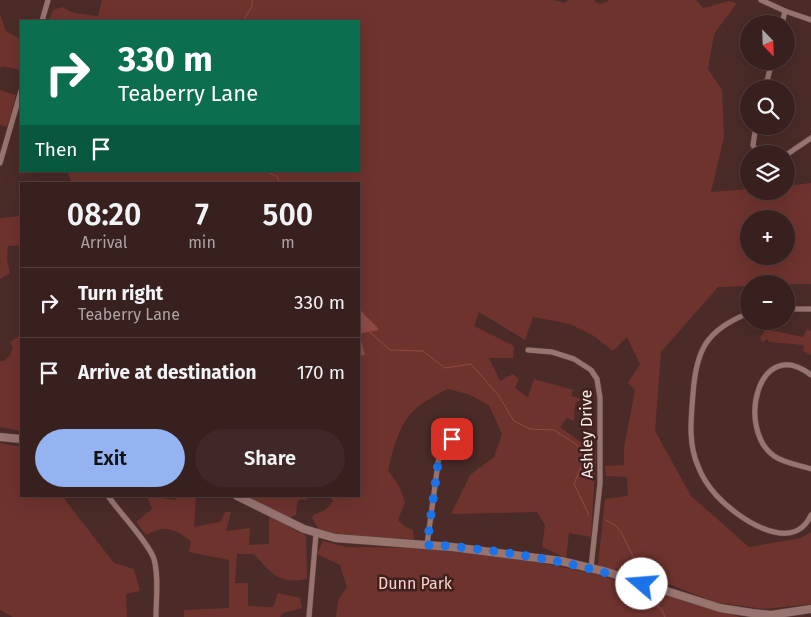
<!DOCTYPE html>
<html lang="en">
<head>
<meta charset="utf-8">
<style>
  :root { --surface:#38201e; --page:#3f2827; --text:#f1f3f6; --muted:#aba3a4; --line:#523e3c; --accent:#95b2f1 }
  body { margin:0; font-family:"Fira Sans",sans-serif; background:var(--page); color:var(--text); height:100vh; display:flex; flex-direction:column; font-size:19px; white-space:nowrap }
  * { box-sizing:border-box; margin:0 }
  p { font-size:16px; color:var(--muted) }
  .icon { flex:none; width:28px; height:28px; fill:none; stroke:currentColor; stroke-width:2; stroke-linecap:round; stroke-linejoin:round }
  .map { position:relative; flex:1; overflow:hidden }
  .side { position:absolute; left:20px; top:182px; width:340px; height:315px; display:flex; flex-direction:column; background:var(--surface); border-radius:0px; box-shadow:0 5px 20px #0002,0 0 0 1px var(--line) }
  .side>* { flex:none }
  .guide { position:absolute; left:20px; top:20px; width:340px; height:152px; border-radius:0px; box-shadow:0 5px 20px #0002,0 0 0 1px var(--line); background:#0b6e4f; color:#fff; overflow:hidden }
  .needle { width:32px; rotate:157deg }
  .fabs { position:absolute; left:740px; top:15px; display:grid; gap:10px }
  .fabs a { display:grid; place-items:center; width:55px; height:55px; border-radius:50%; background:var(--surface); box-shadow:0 5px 20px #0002,0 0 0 1px var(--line); font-size:25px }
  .pin { position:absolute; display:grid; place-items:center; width:42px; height:42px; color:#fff; margin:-21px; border-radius:10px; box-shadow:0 2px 8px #0006 }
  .me { position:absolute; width:55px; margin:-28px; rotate:288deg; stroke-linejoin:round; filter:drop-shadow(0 0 4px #0008) }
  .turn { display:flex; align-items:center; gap:18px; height:105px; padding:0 15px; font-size:22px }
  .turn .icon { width:65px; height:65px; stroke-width:2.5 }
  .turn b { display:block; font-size:35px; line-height:42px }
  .then { display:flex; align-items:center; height:48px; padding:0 15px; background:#0003; gap:10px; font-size:19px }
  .eta { display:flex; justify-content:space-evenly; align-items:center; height:85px; text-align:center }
  .eta b { font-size:30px; font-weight:600; line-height:35px }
  .action { display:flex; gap:10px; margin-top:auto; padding:10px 15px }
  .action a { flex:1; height:58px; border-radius:30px; background:var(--accent); color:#111; font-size:20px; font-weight:600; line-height:58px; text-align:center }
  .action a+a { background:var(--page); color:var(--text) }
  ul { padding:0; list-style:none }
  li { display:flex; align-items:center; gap:15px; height:70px; padding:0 15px; border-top:1px solid var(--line) }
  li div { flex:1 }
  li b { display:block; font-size:19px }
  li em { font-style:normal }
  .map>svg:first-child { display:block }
  .green { fill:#6f332e; fill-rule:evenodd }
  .water { fill:#914a44 }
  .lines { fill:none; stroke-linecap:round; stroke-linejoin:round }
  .stream { stroke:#914a44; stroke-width:1 }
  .street-casing { stroke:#614745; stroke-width:6 }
  .secondary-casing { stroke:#614745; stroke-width:9 }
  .street { stroke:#98746f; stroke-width:5 }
  .secondary { stroke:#98746f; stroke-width:8 }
  .route { stroke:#1a73e8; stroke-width:9; stroke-dasharray:0 16.2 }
  .labels { text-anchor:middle; stroke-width:5; stroke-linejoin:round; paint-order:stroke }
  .street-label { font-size:16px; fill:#feedeb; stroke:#3f211e }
  .park-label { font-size:16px; fill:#fcd0cb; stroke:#3f211e }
</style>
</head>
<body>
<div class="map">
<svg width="811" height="617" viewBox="0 0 811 617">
  <rect width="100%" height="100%" fill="#4a2b28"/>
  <!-- green -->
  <g class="green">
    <path d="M102,0h451l12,3 3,-3h27v2l6,2 9,-4h86l7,8 26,-7 8,2 -23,31 -6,35 14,21 2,47 -13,55 38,-3v2h37v-5l25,-3v101h-62v2l-31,1 -57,65 -6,79 36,65 58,51 52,-9 10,-6v72l-47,5 -50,-7 -40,-16 -76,-20 7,-67 23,-3 -1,-19 -21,-1 -1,-10 19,-1v-17l11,-58 -7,-7 12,-19 -13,-27 -14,14 -19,-15 -24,-12 -37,-7 -8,23 -46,-28 -5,14 40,20 -1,12h-24l11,23 13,-7 6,5 -4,9 13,9 6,-18 39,11 -2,6 11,3 -7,4 -1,18 -7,-3 -7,9 36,26 -5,84 -22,-4 -3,25 -24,-11 3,-22 -8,-13 -86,2 19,-39 24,-18 8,-23 -13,-29 -21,-11 -21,-5c-13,7 -29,15 -38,27 -12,15 -16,35 -21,54l11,16 6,16 -7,18 7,7 8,3 1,9 -46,-1 -47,-5 -9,-15 1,-3c9,-4 14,-4 20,-14l-3,-5h29v-312h-287l-5,-13h292v-150h-310l4,-11 9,-3 12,6 24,3zM749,219h37v37h-37z"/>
    <polygon points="0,15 6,31 21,39 21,70 1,66 0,69"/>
    <polygon points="0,90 16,95 7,127 0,125"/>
    <polygon points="21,216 21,245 8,246 7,260 10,273 0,279 0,218"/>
    <polygon points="807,329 811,331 811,355 803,351 804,345 769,342 767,339 762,343 760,337 765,331 774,331 803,337"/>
    <polygon points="21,332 21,431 0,427 0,361 4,361 10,355 13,348 10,342 18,337"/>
    <polygon points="0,443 21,447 21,496 62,496 114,563 134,569 140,591 126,594 127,617 13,617 0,610"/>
    <path d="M147,496h15v2l13,2 2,-4h19l-2,31 26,-5 5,-10h6l-5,19 24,-3 -1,17 20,-1v-28l37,20 1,43c-27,6 -36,-6 -53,-25h-17l-2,29h13v23l25,1 5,-14 22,5 2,10 -19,5 -3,4h-96v-7l45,-2v-48l-40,-8 2,-11c-19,-13 -25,-16 -45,-6l-10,-13 16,-13z"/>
    <polygon points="245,496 309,496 306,500 300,499 297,503 296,515 287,519"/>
    <polygon points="323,541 346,547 427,548 531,561 591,573 740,617 336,617 338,600 347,587 340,565 317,554"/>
  </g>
  <!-- water -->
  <path class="water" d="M359,306c3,10 14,14 20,24l-17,3 -2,4 5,18 -6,1z"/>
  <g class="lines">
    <!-- stream -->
    <g class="stream">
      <polyline points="243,21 252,6 252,0"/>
      <polyline points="266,171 278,177 279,184"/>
      <polyline points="370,332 390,350 423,351 445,368 471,364 499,396 514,421 530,429 554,430 577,445 584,460 574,484 589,515"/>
      <polyline points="606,520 616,526 621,532 644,578 644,581"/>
      <polyline points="643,588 650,600 662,610 665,617"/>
    </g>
    <defs>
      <g id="street">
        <polyline points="761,0 785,11 811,20"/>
        <polyline points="42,21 48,0"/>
        <polyline points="782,24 785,11"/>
        <polyline points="765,89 772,61"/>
        <polyline points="756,126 753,145 758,154"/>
        <polyline points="786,155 811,138"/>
        <polyline points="0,163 21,91"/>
        <polyline points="786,309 811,309"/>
        <path d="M749,313c-43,17 -53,37 -56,81 -2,25 -5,49 5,72 4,11 10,20 18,29 19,21 76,62 95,20"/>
        <polyline points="528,350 552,352 574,359 591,370 597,379 600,398 600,483 591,568"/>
        <path d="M811,375c-53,-41 -75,54 -37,81 10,7 25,9 37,13"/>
        <path d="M108,496c11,16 41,47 46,63 5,18 2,40 2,58"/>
        <polyline points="427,545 439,456 444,447 455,438"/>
        <polyline points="309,617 316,534"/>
      </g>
      <g id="secondary">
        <polyline points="0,437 21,439"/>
        <polyline points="237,496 304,529 335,538 452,547 561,561 607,572 720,608 752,613 771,615 811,609"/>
      </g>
    </defs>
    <!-- street casing -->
    <use href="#street" class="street-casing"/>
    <!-- secondary casing -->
    <use href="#secondary" class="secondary-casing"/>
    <!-- street -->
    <use href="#street" class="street"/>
    <!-- secondary -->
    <use href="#secondary" class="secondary"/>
  </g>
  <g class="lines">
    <!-- route -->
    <path class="route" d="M452,439l-8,8 -5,9 -12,89c19,0 39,3 58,5 56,7 103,16 157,34"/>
  </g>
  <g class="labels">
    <!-- street labels -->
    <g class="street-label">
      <text transform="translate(586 434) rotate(-91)" y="6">Ashley Drive</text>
    </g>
    <!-- park labels -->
    <g class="park-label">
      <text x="415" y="589">Dunn Park</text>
    </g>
  </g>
</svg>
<div class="fabs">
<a><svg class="needle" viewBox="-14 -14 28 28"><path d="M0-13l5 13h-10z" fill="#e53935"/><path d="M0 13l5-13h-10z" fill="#aba3a4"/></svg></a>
<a><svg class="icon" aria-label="search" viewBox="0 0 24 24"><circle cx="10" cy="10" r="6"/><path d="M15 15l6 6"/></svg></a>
<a><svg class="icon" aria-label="layers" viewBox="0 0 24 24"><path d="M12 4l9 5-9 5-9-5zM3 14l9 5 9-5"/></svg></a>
<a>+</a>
<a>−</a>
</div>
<div class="pin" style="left:452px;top:439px;background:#d93025"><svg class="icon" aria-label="arrive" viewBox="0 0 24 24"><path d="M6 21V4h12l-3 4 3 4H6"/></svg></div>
<svg class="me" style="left:642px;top:584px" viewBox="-20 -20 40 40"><circle r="19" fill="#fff"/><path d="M0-13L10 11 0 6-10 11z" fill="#1a73e8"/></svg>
<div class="guide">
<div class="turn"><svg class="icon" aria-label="right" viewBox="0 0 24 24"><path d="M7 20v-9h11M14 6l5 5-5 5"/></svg><div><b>330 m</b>Teaberry Lane</div></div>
<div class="then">Then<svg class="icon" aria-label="arrive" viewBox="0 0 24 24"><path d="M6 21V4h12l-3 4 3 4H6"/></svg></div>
</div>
<section class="side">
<div class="eta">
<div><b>08:20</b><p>Arrival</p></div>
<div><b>7</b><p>min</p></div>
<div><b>500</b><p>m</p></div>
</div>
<ul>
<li><svg class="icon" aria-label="right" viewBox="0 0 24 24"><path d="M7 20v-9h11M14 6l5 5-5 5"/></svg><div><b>Turn right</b><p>Teaberry Lane</p></div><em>330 m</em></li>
<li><svg class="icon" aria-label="arrive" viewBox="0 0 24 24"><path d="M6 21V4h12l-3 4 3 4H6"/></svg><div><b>Arrive at destination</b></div><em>170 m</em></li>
</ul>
<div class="action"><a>Exit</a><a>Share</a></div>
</section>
</div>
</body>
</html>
